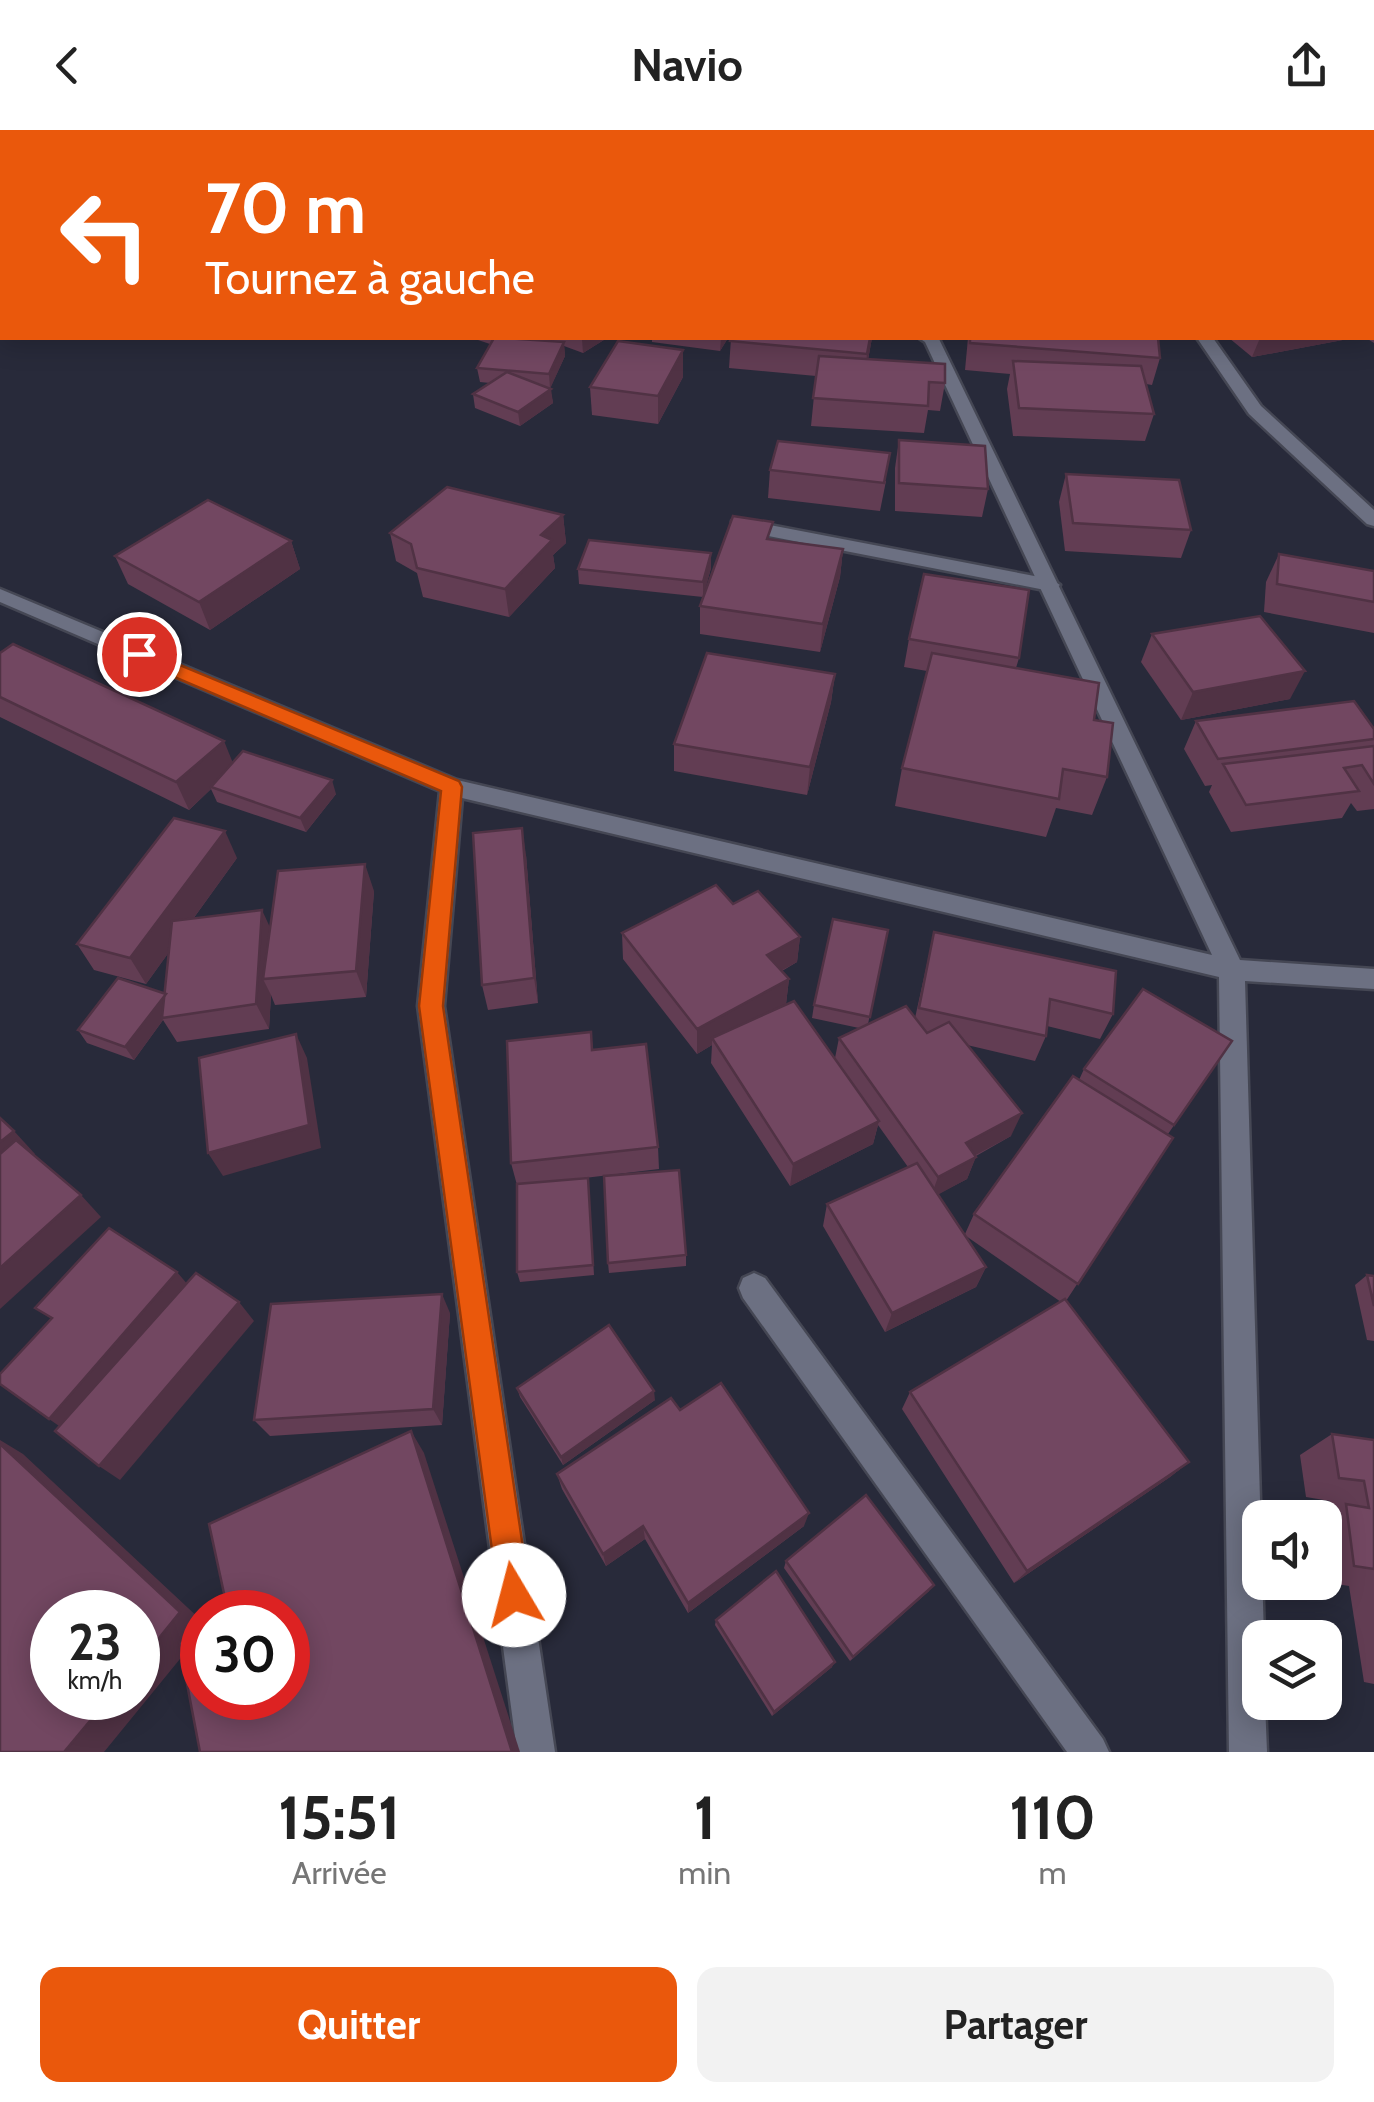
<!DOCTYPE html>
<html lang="fr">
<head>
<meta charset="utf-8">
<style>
  :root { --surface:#fff; --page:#f2f2f2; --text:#222; --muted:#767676; --accent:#ea580c }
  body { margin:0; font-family:Cabin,sans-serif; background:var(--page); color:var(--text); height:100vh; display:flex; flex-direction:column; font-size:38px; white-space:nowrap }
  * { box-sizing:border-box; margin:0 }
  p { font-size:32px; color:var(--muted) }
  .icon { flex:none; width:55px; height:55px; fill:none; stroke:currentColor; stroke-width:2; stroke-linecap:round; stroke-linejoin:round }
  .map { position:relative; height:1622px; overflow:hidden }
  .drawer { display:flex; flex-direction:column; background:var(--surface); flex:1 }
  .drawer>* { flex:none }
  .banner { position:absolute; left:0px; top:0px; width:1375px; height:210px; box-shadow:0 5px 25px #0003; background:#ea580c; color:#fff; overflow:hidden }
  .fabs { position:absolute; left:1242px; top:1370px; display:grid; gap:20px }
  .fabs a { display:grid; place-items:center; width:100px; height:100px; border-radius:20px; background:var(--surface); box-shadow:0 5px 25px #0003; font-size:50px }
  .speed { position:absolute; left:30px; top:1460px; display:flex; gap:20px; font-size:50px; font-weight:700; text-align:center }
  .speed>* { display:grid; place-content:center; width:130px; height:130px; border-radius:50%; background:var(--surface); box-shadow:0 5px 25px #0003; line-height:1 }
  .speed small { font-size:25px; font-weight:400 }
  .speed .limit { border:15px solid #d22; background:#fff; color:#111 }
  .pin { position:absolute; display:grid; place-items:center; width:85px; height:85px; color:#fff; margin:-42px; border:5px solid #fff; border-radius:50%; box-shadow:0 2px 10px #0007 }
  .me { position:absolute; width:110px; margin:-55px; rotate:352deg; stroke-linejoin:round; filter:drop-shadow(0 0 8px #0008) }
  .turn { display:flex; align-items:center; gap:35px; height:210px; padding:0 40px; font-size:45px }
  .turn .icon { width:130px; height:130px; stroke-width:2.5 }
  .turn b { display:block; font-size:70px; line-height:85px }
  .eta { display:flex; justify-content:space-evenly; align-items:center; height:170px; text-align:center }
  .eta b { font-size:60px; font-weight:700; line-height:70px }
  .primary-button { display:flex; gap:20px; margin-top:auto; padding:20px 40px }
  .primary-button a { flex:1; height:115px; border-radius:20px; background:var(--accent); color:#fff; font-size:40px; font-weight:700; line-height:115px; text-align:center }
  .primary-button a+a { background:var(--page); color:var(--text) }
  header { display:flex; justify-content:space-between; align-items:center; height:130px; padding:0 40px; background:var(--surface); font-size:45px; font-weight:700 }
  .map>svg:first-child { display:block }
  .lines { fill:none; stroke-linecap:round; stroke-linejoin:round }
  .lane-casing { stroke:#454754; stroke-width:5 }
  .street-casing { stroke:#454754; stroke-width:5 }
  .lane { fill:#6c7082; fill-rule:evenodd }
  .street { fill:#6c7082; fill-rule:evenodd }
  .wall { fill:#623d53 }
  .shaded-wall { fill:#503244 }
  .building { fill:#724761; stroke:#503244; stroke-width:2.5 }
  .route { fill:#ea580c; stroke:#983908; stroke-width:2.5 }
</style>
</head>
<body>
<header><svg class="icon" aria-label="back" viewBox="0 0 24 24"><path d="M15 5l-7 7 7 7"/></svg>Navio<svg class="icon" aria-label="share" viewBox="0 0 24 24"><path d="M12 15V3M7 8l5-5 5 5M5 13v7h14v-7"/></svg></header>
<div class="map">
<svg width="1374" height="1622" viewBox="0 0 1374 1622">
  <rect width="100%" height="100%" fill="#282a3a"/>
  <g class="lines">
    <defs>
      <polygon id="lane" points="739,389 1050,449 1060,455 1050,461 732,399 732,391"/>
      <g id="street">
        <rect x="0" y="21" width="2" height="8"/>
        <polygon points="919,208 939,209 1240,830 1374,839 1374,859 1245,851 1264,1508 1260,1508 1260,1572 1265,1572 1267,1622 1229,1622 1219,847 462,668 444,876 555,1622 517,1622 418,876 440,661 0,472 0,459 457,650 1212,825 925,212"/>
        <polygon points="1197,208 1213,208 1261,276 1374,380 1374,396 1367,394 1249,284"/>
        <polygon points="754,1143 765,1148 1103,1609 1109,1622 1067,1622 743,1168 739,1158 743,1148"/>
      </g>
    </defs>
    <!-- lane casing -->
    <use href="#lane" class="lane-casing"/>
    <!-- street casing -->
    <use href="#street" class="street-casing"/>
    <!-- lane -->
    <use href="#lane" class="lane"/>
    <!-- street -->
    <use href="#street" class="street"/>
  </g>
  <!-- wall -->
  <g class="wall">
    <polygon points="0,0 88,0 86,2 2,2 2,10 0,10"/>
    <polygon points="215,0 309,0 308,2 216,2"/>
    <polygon points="439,0 663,0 663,2 440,2"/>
    <polygon points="1041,0 1109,0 1108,2 1044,2"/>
    <polygon points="1374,129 1374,213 1366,208 1372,208 1372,130"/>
    <polygon points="472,208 528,208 525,209 552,211 542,208 607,208 583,223 564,216 565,226 550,258 553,273 520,296 475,278 473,264 490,253 480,252 477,238 490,214"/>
    <polygon points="652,208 728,208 720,221 652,212"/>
    <polygon points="731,208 872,208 868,230 945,253 940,281 928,280 924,303 811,296 816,246 729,238"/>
    <polygon points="968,208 1167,208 1158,209 1160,228 1152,255 1146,254 1154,284 1145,311 1013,306 1007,259 1010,244 965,240"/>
    <polygon points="1229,208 1349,208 1348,209 1252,227"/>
    <polygon points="683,247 658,294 592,285 590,257"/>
    <polygon points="899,310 988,359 982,387 895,381 895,338"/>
    <polygon points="770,340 886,351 880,381 768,368"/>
    <polygon points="1066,344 1191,400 1181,428 1065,421 1059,372"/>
    <polygon points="563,385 566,413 553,425 555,438 509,487 423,467 417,443 396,431 390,403"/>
    <polygon points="291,411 300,439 210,500 128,454 115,426"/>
    <polygon points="843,419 840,447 820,522 700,504 700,476"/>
    <polygon points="1279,424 1374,441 1374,503 1264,482 1266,452"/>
    <polygon points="711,438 703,467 579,454 578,439"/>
    <polygon points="1152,504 1290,569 1181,590 1141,532"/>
    <polygon points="909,509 1019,528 1016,538 1094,590 1107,647 1092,685 1056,678 1046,707 895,676 902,638 927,541 904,537"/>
    <polygon points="0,523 233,632 336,664 306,702 217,672 211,659 189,680 0,587"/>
    <polygon points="835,544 831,572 807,665 674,641 674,614"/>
    <polygon points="1196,591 1374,599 1374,679 1357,681 1351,673 1342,688 1231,702 1209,662 1212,655 1205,656 1184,619"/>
    <polygon points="526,725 538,873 488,880 482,855"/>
    <polygon points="237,728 193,789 270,798 374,761 366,867 275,875 271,865 269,899 177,912 163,890 134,930 87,913 78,900 164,863 169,822 146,854 94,840 77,814"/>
    <polygon points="733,774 800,807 797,832 782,841 789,849 786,874 835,928 839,908 859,898 812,888 814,875 888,800 868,894 915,888 934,802 1113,884 1100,909 1047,896 1046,906 1035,931 967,915 1011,1006 976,1026 967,1049 938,1064 965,1104 974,1084 1079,950 1084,939 1232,911 1168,1004 1173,1008 1066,1171 1189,1332 1170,1347 1014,1453 902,1279 910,1262 1061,1172 966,1106 986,1137 976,1157 885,1202 823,1096 827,1074 908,1037 878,995 873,1014 790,1056 711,933 712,915 697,924 623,829 622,803"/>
    <polygon points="591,902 593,920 658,1017 659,1039 568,1050 589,1060 594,1145 520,1152 517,1142 517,1055 511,1033"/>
    <polygon points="686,1125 686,1136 609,1143 608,1133"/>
    <polygon points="1367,1145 1374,1146 1374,1211 1367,1210 1355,1155"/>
    <polygon points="450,1183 442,1295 270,1306 254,1290"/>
    <polygon points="517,1258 655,1270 563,1335 520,1267"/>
    <polygon points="680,1280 804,1396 688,1483 645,1409 606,1436 562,1359 557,1344"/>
    <polygon points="1332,1304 1374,1310 1374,1554 1364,1552 1349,1456 1324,1452 1325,1388 1321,1388 1332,1382 1330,1371 1306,1367 1300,1325"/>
    <polygon points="786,1431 929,1461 850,1531 784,1438"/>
    <polygon points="716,1490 832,1537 772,1586 715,1495"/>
  </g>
  <!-- shaded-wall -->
  <g class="shaded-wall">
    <polygon points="71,0 88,0 86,2 69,2"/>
    <polygon points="287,0 309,0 308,2 286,2"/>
    <polygon points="1060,0 1109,0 1108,2 1059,2"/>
    <polygon points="0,35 2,41 2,57 0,60"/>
    <polygon points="584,208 607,208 583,223 582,209"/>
    <polygon points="721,208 728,208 720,221"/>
    <polygon points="870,208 872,208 864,251 867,224"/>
    <polygon points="1260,208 1349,208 1348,209 1252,227"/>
    <polygon points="564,212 565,226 550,259 549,244"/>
    <polygon points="683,220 683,247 658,294 658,266"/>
    <polygon points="551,259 553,273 520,296 518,282"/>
    <polygon points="563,385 566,413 553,425 555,438 509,487 505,459 541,405"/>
    <polygon points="291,411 300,439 210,500 199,472"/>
    <polygon points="843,419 840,447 820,522 823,494"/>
    <polygon points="711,423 711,438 703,467 703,452"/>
    <polygon points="1305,541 1290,569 1181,590 1193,562"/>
    <polygon points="835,544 831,572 807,665 810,637"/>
    <polygon points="224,611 235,638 211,657 211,659 189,680 176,652"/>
    <polygon points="332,650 336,664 306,702 300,688"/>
    <polygon points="522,698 526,725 538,873 534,848"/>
    <polygon points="225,701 237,728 146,854 130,828"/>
    <polygon points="365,734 374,761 366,867 356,841"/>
    <polygon points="262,780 274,806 263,849 271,865 269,899 256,874"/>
    <polygon points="800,807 797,832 764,850 767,825"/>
    <polygon points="789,849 786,874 712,908 712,915 697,924 697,899"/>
    <polygon points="166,864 162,888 163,890 134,930 125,917"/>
    <polygon points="296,904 307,928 321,1018 223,1046 208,1023"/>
    <polygon points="1022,983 1011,1006 957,1035 966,1013"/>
    <polygon points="879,991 873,1014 790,1056 793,1034"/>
    <polygon points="14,1001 35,1024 0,1053 0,1012"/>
    <polygon points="976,1027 967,1049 930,1069 938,1047"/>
    <polygon points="81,1065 101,1087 0,1179 0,1138"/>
    <polygon points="986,1137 976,1157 885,1202 892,1183"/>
    <polygon points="177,1142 194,1162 72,1305 49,1289"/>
    <polygon points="442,1164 450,1183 442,1295 433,1279"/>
    <polygon points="239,1172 254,1191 120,1350 99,1336"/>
    <polygon points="654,1261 655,1270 563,1335 561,1327"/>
    <polygon points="411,1301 424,1323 520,1622 512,1622"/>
    <polygon points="0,1310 23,1324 202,1491 202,1502 104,1622 64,1622 109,1568 138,1568 138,1534 0,1314"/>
    <polygon points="1189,1332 1170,1347 1014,1453 1027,1441"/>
    <polygon points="809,1383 804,1396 688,1483 688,1473"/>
    <polygon points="643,1396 645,1409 606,1436 603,1424"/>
    <polygon points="835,1532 832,1537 772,1586 774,1582"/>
  </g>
  <!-- building -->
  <g class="building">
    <polygon points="31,0 71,0 69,2 29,2"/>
    <polygon points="237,0 287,0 285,2"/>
    <polygon points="339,0 363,0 365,2 332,1"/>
    <polygon points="442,0 532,0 529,2 461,2"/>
    <polygon points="542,0 643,0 641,2 539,2"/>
    <polygon points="905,0 999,0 993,0 994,2 901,2"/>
    <polygon points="1372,7 1374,8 1374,31 1372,31"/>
    <polygon points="1374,129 1374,178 1372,177 1372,130"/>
    <polygon points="494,208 506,208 564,212 549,244 477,238"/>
    <polygon points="731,208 870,208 867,224 730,211"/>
    <polygon points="970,208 1158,208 1160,228 970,213"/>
    <polygon points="618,211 683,220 658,266 590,257"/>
    <polygon points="819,226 945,234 945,253 929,252 928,276 813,268"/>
    <polygon points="1013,231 1141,236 1154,284 1019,278"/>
    <polygon points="507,242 551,259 518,282 473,264"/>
    <polygon points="899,310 985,316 988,359 899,353"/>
    <polygon points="778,311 890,323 884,353 770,340"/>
    <polygon points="1066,344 1179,350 1191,400 1073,393"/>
    <polygon points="447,357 563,385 541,405 552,410 505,459 417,438 411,414 390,403"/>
    <polygon points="208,370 291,411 199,472 115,426"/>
    <polygon points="733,386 773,392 767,409 843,419 823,494 700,476"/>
    <polygon points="589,410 711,423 703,452 578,439"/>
    <polygon points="1279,424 1374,441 1374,472 1277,454"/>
    <polygon points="924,444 1029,460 1019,528 909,509"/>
    <polygon points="1260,486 1305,541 1193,562 1152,504"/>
    <polygon points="13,514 224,611 176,652 0,567 0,523"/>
    <polygon points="707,523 835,544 810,637 674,614"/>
    <polygon points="932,523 1099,553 1094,590 1113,593 1107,647 1063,639 1059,669 902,638"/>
    <polygon points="1354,571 1374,599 1374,609 1218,629 1196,591"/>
    <polygon points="1374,616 1374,654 1362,635 1344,638 1359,661 1246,675 1223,634"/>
    <polygon points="243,621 332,650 300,688 211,657"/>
    <polygon points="174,688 225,701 130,828 77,814"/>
    <polygon points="522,698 534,848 482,855 473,703"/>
    <polygon points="365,734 356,841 263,849 278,741"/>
    <polygon points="716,755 733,774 758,761 800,807 767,825 789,849 697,899 622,803"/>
    <polygon points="262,780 256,874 162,888 172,791"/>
    <polygon points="833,789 888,800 870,887 814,875"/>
    <polygon points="934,802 1116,841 1113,884 1050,869 1046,906 919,878"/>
    <polygon points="118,848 166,864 125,917 78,900"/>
    <polygon points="1143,859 1232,911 1174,995 1084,939"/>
    <polygon points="794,871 879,991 793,1034 712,908"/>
    <polygon points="906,876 927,903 949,892 1022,983 966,1013 976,1027 938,1047 839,908"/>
    <polygon points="591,902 592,920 646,914 658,1017 511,1033 507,911"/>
    <polygon points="296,904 309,995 208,1023 199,928"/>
    <polygon points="1073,946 1173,1008 1078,1154 974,1084"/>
    <polygon points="0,988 14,1001 0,1012"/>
    <polygon points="16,1010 81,1065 0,1138 0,1024"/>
    <polygon points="917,1033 986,1137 892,1183 827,1074"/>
    <polygon points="679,1040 686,1125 608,1133 604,1046"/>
    <polygon points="588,1048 593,1135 517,1142 517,1054"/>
    <polygon points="109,1098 177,1142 49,1289 0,1254 0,1244 52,1188 35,1178"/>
    <polygon points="196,1143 239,1172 99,1336 55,1301"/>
    <polygon points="1367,1145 1374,1146 1374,1176"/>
    <polygon points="442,1164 433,1279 254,1290 271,1174"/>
    <polygon points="1065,1169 1189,1332 1027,1441 910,1262"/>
    <polygon points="609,1195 654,1261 561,1327 517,1258"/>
    <polygon points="721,1253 809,1383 688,1473 643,1396 603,1424 557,1344 671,1268 680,1280"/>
    <polygon points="411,1301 512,1622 200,1622 179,1512 202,1501 202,1568 288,1568 288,1482 228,1482 209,1394"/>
    <polygon points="1332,1304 1374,1310 1374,1439 1354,1436 1346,1374 1369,1378 1364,1351 1339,1348"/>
    <polygon points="0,1314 180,1482 138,1534 138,1482 52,1482 52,1568 109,1568 64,1622 0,1622"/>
    <polygon points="866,1365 934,1455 853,1527 786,1431"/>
    <polygon points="776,1441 835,1532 774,1582 716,1490"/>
  </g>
  <!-- route -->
  <polygon class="route" points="139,518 459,651 462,657 443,876 530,1465 525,1476 514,1481 502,1476 498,1465 419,876 441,661 132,529 130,524"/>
</svg>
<div class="fabs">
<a><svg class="icon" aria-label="sound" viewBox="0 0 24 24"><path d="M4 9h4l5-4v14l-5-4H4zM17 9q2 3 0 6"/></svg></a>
<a><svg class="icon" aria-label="layers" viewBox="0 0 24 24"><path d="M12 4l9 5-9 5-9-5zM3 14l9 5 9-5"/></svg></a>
</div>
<div class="speed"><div>23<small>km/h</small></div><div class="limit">30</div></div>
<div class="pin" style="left:139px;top:524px;background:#d93025"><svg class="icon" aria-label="arrive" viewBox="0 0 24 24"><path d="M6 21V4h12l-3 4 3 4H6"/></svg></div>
<svg class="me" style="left:514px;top:1465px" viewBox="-20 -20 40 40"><circle r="19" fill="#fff"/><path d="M0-13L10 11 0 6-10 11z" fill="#ea580c"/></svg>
<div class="banner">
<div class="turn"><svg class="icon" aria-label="left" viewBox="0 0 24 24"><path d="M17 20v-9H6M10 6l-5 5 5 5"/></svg><div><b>70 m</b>Tournez à gauche</div></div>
</div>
</div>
<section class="drawer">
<div class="eta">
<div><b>15:51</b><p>Arrivée</p></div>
<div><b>1</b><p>min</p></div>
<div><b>110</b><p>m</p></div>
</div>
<div class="primary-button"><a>Quitter</a><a>Partager</a></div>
</section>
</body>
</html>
